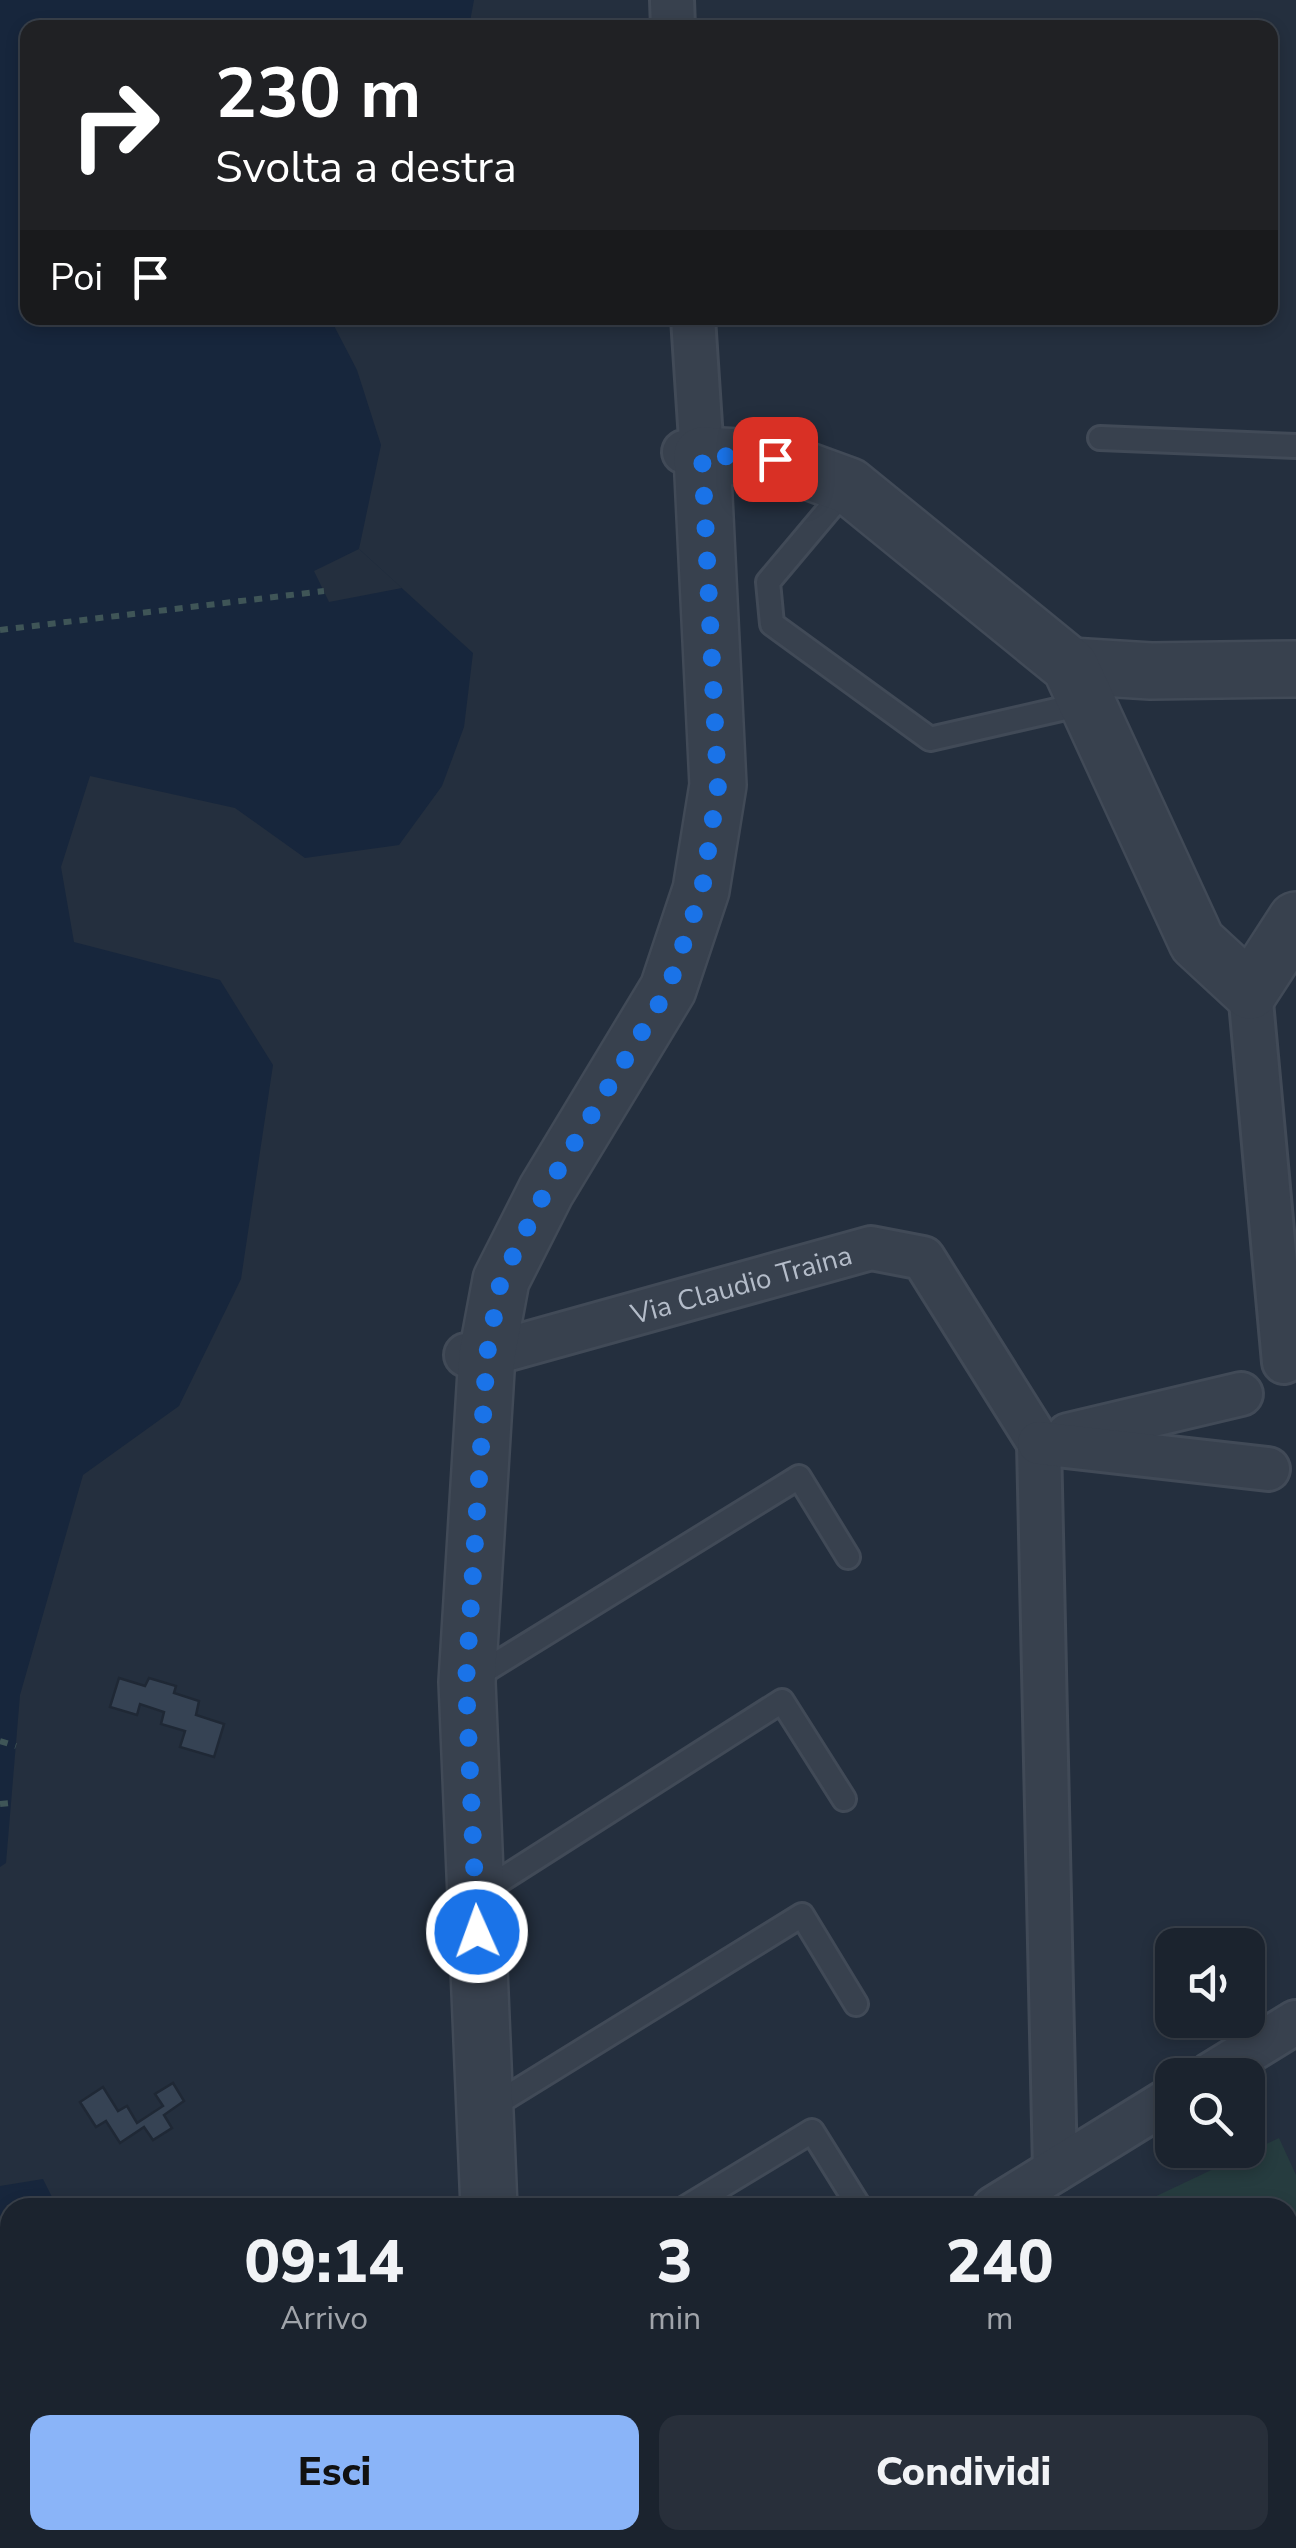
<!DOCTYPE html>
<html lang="it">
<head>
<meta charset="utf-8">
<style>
  :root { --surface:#1b232e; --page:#282f3a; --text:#f1f3f6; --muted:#a0a4aa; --line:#39404a; --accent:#8ab4f8 }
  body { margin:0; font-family:"Nunito Sans",sans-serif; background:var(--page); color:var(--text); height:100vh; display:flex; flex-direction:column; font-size:38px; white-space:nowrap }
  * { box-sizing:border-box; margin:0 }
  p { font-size:32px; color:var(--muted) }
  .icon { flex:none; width:55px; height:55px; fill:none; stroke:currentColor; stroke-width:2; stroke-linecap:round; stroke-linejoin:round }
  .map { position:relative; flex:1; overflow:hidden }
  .drawer { position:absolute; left:0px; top:2198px; width:1298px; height:352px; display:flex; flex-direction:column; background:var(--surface); border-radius:30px 30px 0 0; box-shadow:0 5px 15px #0003,0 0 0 2px var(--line) }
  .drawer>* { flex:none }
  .guide { position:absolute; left:20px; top:20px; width:1258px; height:305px; border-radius:20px; box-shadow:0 5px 15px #0003,0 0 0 2px var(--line); background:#202124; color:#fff; overflow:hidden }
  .tools { position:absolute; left:1155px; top:1928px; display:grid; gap:20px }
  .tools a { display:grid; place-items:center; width:110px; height:110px; border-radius:20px; background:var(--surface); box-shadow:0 5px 15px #0003,0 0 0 2px var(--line); font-size:50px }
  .pin { position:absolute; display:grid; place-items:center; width:85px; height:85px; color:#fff; margin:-42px; border-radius:20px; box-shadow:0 5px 15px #0006 }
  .me { position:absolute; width:110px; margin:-55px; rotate:358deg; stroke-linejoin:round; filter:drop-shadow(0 0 8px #0008) }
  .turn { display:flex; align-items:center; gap:35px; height:210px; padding:0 30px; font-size:45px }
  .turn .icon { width:130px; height:130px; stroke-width:2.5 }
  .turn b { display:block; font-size:70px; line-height:85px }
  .then { display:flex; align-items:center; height:95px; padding:0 30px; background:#0003; gap:20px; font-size:38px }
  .eta { display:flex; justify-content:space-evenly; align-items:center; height:170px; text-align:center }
  .eta b { font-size:60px; font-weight:800; line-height:70px }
  .cta { display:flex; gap:20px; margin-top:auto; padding:20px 30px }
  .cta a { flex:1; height:115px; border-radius:20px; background:var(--accent); color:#111; font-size:40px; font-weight:800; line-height:115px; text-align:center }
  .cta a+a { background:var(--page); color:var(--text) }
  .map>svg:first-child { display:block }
  .green { fill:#263c3f }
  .water { fill:#17263c }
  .pier { fill:#242f3e }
  .building { fill:#364354; stroke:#1f2835; stroke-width:2.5 }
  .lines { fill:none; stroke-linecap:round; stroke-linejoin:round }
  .service-casing { stroke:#414a57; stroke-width:28 }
  .minor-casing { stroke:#414a57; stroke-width:48 }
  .tertiary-casing { stroke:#414a57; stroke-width:60 }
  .path { stroke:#3f5557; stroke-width:6; stroke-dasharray:8 8; stroke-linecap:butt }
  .service { stroke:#38414e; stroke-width:22 }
  .minor { stroke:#38414e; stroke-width:42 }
  .tertiary { stroke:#38414e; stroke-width:55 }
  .route { stroke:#1a73e8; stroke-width:18; stroke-dasharray:0 32.4 }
  .labels { text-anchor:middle; stroke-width:10; stroke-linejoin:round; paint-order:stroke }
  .street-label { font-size:28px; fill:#b4bcc9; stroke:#1d2633 }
</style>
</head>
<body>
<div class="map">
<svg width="1296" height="2548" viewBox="0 0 1296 2548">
  <rect width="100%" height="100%" fill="#242f3e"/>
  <!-- green -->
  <polygon class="green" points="1279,2138 1296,2175 1296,2424 1288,2428 1288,2208 1151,2207 1148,2200"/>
  <!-- water -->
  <g class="water">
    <polygon points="0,0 474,0 469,27 28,28 28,318 330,318 357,370 381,445 359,549 473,653 464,727 442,786 399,845 305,858 235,808 90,776 61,867 74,942 220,980 273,1065 241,1279 179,1406 83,1475 20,1695 6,1863 0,1867"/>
    <polygon points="43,2179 57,2207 10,2208 10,2540 260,2540 266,2548 0,2548 0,2186"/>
  </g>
  <!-- pier -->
  <polygon class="pier" points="359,549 402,588 329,602 314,571"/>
  <!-- building -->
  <g class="building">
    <polygon points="119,1678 145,1686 149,1678 176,1686 174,1693 199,1701 196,1715 224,1724 214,1757 180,1747 185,1731 161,1724 164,1712 140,1704 137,1715 110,1707"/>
    <polygon points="173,2083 184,2101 164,2115 172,2128 153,2140 144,2127 120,2143 106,2121 96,2127 80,2102 103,2087 118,2111 127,2106 137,2123 163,2106 155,2094"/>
  </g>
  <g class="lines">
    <defs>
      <g id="service">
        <polyline points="1100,438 1296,446"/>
        <polyline points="847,488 768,582 772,624 930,739 1087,703"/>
        <polyline points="470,1680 799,1477 848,1557"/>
        <polyline points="479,1894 782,1701 844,1799"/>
        <polyline points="488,2109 802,1915 856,2004"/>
        <polyline points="685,2208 812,2131 860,2208"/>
      </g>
      <g id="minor">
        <polyline points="672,0 673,28"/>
        <polyline points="684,452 702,455 693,318"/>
        <polyline points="1250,991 1284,1362"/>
        <path id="s1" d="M466,1355h21l384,-107 52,10 116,185"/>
        <polyline points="1068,1435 1241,1394"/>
        <polyline points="1039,1443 1055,2170"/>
        <polyline points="1039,1443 1268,1469"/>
        <polyline points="1210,2075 1296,2022"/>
        <polyline points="994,2208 1172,2098"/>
      </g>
      <g id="tertiary">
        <polyline points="1070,666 1151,671 1296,669"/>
        <polyline points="489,2208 467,1682 487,1355 501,1280 546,1191 668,989 701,890 718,785 702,455 775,459 849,486 1070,666 1197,942 1250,991 1296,920"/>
        <polyline points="573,2540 579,2548"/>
      </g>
    </defs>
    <!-- service casing -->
    <use href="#service" class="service-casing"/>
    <!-- minor casing -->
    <use href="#minor" class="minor-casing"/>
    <!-- tertiary casing -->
    <use href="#tertiary" class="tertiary-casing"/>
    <!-- path -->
    <g class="path">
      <polyline points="0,630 324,591"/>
      <polyline points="0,1741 16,1746"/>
      <polyline points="0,1804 10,1803"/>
    </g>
    <!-- service -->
    <use href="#service" class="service"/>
    <!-- minor -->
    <use href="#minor" class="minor"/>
    <!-- tertiary -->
    <use href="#tertiary" class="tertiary"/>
  </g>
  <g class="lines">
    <!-- route -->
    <polyline class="route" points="477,1932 466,1682 487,1354 501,1280 546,1190 668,989 702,890 718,786 702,455 775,459"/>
  </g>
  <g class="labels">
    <!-- street labels -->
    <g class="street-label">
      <text dy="10" stroke="none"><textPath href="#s1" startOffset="285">Via Claudio Traina</textPath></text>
    </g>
  </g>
</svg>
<div class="tools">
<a><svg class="icon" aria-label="sound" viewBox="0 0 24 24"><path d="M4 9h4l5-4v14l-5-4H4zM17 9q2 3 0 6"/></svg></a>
<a><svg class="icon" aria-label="search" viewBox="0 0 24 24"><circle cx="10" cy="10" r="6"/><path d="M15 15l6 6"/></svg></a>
</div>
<div class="pin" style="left:775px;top:459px;background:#d93025"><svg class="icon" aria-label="arrive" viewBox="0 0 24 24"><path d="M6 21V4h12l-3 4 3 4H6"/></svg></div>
<svg class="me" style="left:477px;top:1932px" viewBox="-20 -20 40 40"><circle r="17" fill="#1a73e8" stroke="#fff" stroke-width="3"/><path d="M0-11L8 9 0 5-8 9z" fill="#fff"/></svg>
<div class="guide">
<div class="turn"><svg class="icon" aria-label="right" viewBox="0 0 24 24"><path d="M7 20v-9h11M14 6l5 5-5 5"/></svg><div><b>230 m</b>Svolta a destra</div></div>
<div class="then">Poi<svg class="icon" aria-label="arrive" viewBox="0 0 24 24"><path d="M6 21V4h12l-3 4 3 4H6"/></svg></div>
</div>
<section class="drawer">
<div class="eta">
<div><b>09:14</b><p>Arrivo</p></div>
<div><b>3</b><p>min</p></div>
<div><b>240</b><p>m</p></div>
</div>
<div class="cta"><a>Esci</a><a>Condividi</a></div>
</section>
</div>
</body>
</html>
